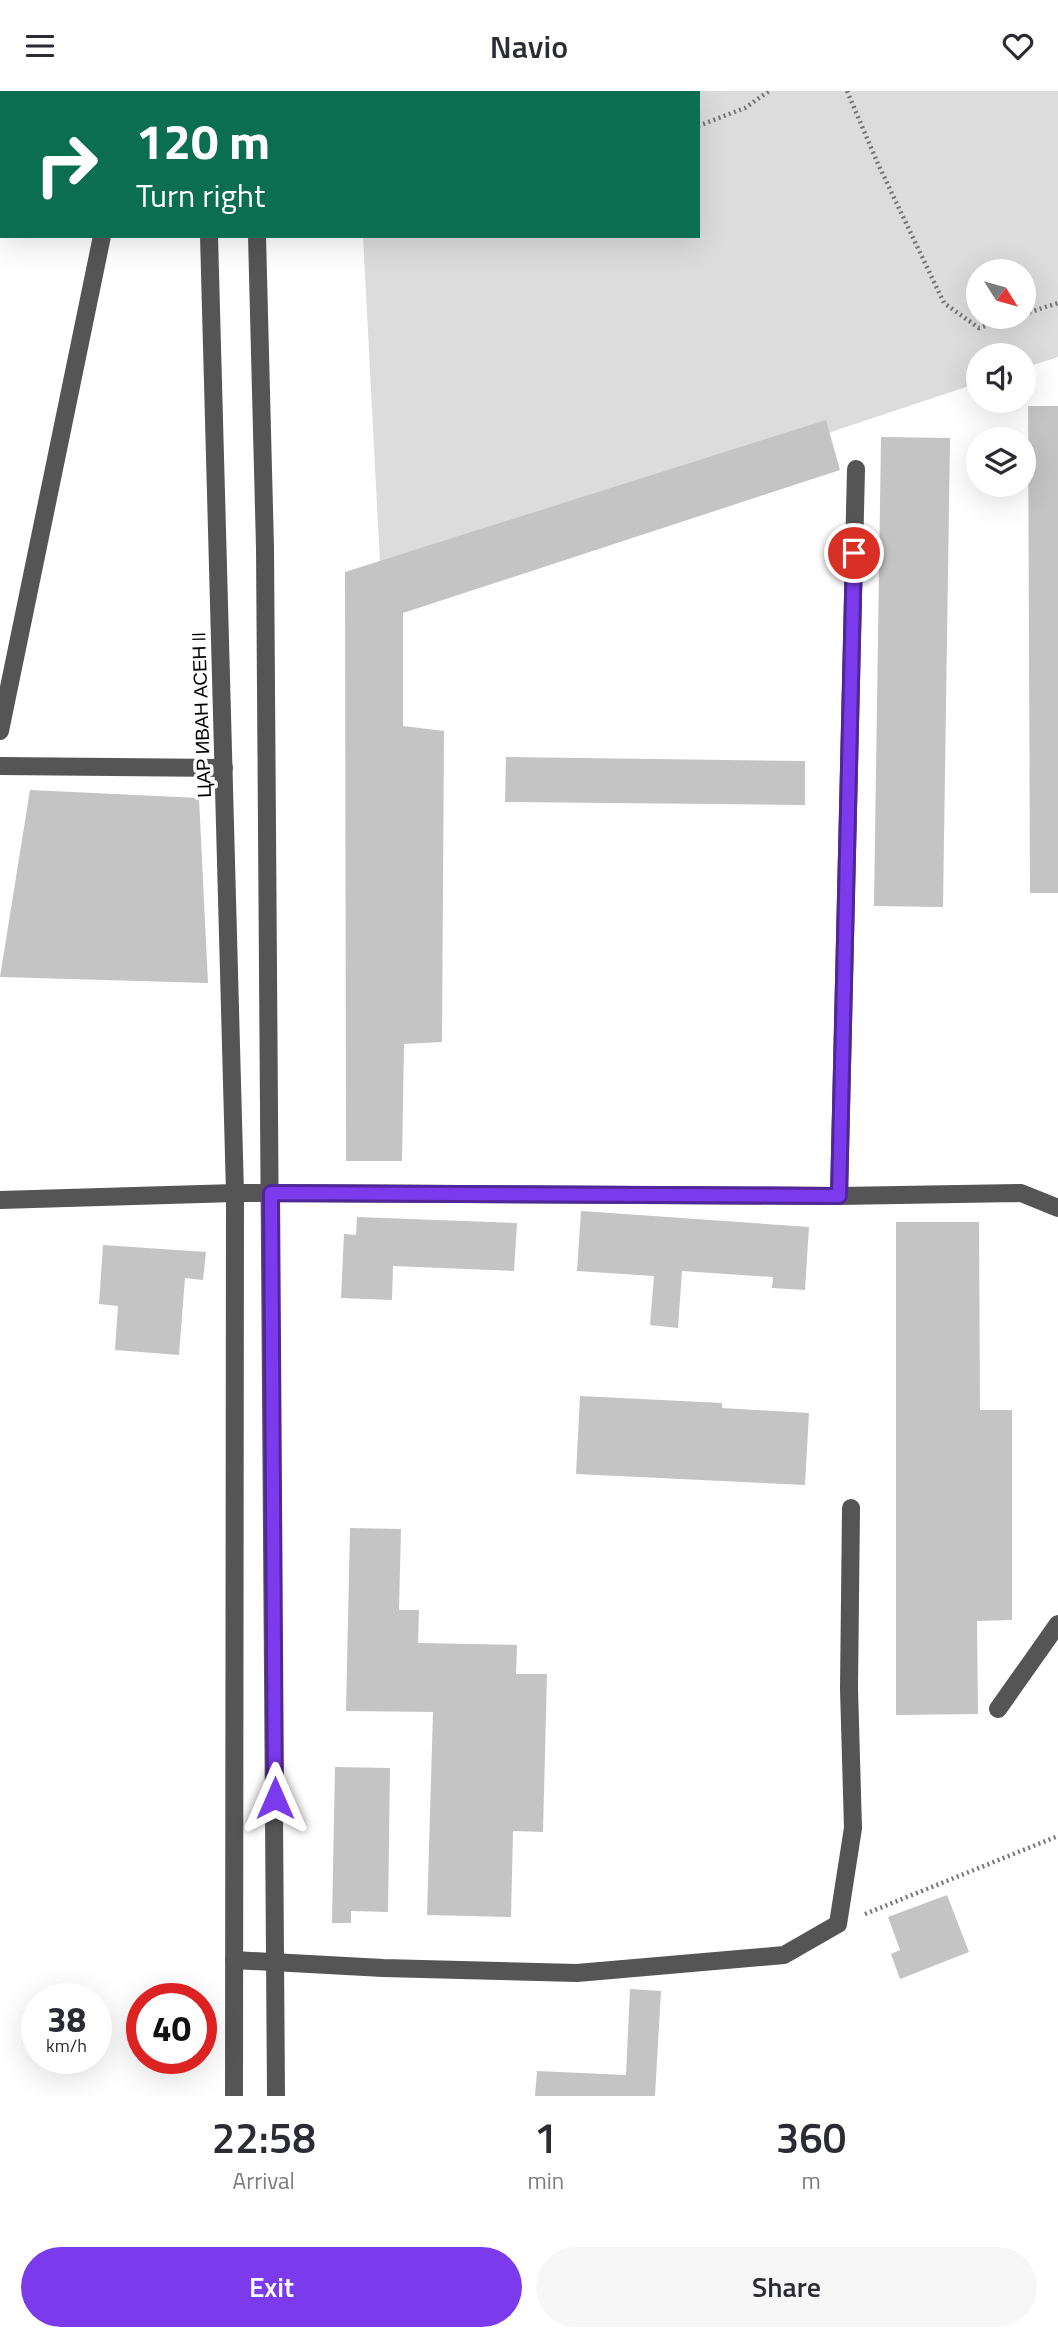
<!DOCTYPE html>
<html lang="en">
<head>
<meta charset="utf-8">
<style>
  :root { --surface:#fff; --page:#f7f7f7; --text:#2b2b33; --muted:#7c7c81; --accent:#7c3aed }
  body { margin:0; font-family:"Titillium Web",sans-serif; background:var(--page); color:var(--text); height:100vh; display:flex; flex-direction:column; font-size:26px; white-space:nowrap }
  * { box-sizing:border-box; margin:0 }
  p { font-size:23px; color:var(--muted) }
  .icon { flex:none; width:38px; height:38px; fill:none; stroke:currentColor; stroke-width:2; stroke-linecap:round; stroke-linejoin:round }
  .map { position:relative; height:2005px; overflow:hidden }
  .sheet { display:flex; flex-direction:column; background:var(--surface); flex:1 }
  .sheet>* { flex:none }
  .hud { position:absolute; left:0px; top:0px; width:700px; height:147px; box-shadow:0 7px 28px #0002; background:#0b6e4f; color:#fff; overflow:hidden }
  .needle { width:46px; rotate:127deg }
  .buttons { position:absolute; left:966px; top:168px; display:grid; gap:14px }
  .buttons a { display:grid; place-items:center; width:70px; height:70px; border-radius:50%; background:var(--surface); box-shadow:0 7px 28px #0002; font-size:35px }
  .speed { position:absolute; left:21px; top:1892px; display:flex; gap:14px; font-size:35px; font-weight:700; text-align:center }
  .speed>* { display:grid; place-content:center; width:91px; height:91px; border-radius:50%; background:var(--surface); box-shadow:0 7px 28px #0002; line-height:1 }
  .speed small { font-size:18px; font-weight:400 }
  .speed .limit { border:10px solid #d22; background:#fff; color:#111 }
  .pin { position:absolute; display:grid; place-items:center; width:60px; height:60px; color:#fff; margin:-30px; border:4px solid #fff; border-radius:50%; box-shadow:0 2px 7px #0007 }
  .me { position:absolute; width:77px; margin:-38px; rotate:0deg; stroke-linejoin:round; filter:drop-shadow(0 0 5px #0008) }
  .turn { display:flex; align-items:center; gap:24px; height:147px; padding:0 21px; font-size:32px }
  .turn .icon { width:91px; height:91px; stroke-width:2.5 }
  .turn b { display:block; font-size:49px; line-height:60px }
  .eta { display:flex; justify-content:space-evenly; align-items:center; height:119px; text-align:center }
  .eta b { font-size:42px; font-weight:600; line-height:49px }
  .cta { display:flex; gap:14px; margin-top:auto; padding:14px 21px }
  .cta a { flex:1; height:80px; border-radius:42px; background:var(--accent); color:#fff; font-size:28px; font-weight:600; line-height:80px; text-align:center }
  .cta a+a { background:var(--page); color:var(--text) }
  header { display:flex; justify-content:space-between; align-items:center; height:91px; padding:0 21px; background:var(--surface); font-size:32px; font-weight:600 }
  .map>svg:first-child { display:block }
  .green { fill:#dcdcdc; fill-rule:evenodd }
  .building { fill:#c4c4c4 }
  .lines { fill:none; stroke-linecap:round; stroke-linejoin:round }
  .path { stroke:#777; stroke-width:4.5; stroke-dasharray:2 3.5; stroke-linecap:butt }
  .minor { stroke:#555; stroke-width:18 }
  .route-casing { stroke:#51269a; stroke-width:18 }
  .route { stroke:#7c3aed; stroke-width:12 }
  .labels { text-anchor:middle; stroke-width:7; stroke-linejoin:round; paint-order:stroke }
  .street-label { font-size:19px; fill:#000; stroke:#fff }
</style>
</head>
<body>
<header><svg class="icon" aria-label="menu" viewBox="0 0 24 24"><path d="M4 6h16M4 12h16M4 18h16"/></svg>Navio<svg class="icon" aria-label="heart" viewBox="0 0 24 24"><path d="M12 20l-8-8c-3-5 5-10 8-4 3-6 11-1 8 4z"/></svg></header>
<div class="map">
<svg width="1058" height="2005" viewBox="0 0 1058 2005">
  <rect width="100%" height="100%" fill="#fff"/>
  <!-- green -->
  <path class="green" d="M355,0h703v266l-34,11v-13h-46v28l-597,199 -18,-346h335v-143zM978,180h46v46h-46z"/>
  <!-- building -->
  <g class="building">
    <polygon points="1028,315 1058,315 1058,802 1030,802"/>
    <polygon points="826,329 840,379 403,522 403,635 444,640 442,951 404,953 402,1070 346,1070 345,481"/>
    <polygon points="881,346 950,347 943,816 874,815"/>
    <polygon points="506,666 805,670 805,714 505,711"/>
    <polygon points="30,699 199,707 208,892 0,886"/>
    <polygon points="581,1120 809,1136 805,1199 772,1197 773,1186 682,1180 678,1237 650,1234 654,1185 577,1180"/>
    <polygon points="357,1126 517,1132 514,1180 393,1175 392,1209 341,1207 344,1143 356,1144"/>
    <polygon points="896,1131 979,1131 980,1319 1012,1319 1012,1529 977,1530 978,1623 896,1624"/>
    <polygon points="103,1154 206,1161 203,1189 185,1187 179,1264 115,1259 118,1215 99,1213"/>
    <polygon points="580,1305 722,1312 722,1317 809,1322 805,1394 576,1383"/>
    <polygon points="350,1437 401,1438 399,1519 419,1519 418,1552 517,1554 516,1583 547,1583 543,1741 513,1740 511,1826 427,1824 433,1621 346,1620"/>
    <polygon points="335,1676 390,1677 388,1821 351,1820 351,1832 332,1832"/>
    <polygon points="947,1804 969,1861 900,1888 891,1863 900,1859 888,1826"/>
    <polygon points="630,1898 661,1900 655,2005 535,2005 537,1980 626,1984"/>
  </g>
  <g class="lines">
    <!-- path -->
    <g class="path">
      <polyline points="847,0 878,73 944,212 979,237 1014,226"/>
      <polyline points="698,35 745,17 769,0"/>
      <polyline points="1024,223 1058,212"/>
      <polyline points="865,1823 1058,1745"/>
    </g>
    <!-- minor -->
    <g class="minor">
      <polyline points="205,0 205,2"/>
      <polyline points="254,0 254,2"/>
      <polyline points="131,2 131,0"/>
      <polyline points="209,145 235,1102 234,2005"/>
      <polyline points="257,145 265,457 276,2005"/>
      <polyline points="0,640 102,145"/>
      <polyline points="0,675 224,677"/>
      <polyline points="839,1105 856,378"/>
      <polyline points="0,1109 235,1102 839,1105 1021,1102 1058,1117"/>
      <polyline points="998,1618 1058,1533"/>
      <polyline points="234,1869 383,1877 577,1882 784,1864 838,1833 853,1737 849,1598 851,1417"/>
    </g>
  </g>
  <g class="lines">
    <defs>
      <polyline id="route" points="275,1707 271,1102 839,1105 854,462"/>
    </defs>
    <!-- route casing -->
    <use href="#route" class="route-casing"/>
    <!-- route -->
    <use href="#route" class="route"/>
  </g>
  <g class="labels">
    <!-- street labels -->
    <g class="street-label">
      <text transform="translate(201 624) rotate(-92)" y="7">ЦАР ИВАН АСЕН II</text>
    </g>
  </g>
</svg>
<div class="buttons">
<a><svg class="needle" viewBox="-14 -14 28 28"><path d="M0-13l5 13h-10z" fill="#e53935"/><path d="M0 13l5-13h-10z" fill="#7c7c81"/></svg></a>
<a><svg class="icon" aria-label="sound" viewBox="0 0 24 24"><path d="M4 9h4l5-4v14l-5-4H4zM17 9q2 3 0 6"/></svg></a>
<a><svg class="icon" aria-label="layers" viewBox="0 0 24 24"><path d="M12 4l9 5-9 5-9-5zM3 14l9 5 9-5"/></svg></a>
</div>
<div class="speed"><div>38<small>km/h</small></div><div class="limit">40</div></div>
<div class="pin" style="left:854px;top:462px;background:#d93025"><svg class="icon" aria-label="arrive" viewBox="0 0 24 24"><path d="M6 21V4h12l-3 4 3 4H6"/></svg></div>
<svg class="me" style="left:275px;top:1707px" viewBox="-20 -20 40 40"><path d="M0-17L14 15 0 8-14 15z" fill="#7c3aed" stroke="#fff" stroke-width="4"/></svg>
<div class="hud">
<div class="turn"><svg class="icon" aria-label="right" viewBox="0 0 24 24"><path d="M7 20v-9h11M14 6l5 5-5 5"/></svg><div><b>120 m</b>Turn right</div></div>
</div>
</div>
<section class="sheet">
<div class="eta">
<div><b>22:58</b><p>Arrival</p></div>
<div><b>1</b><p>min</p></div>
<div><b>360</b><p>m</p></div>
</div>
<div class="cta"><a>Exit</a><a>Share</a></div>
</section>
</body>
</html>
